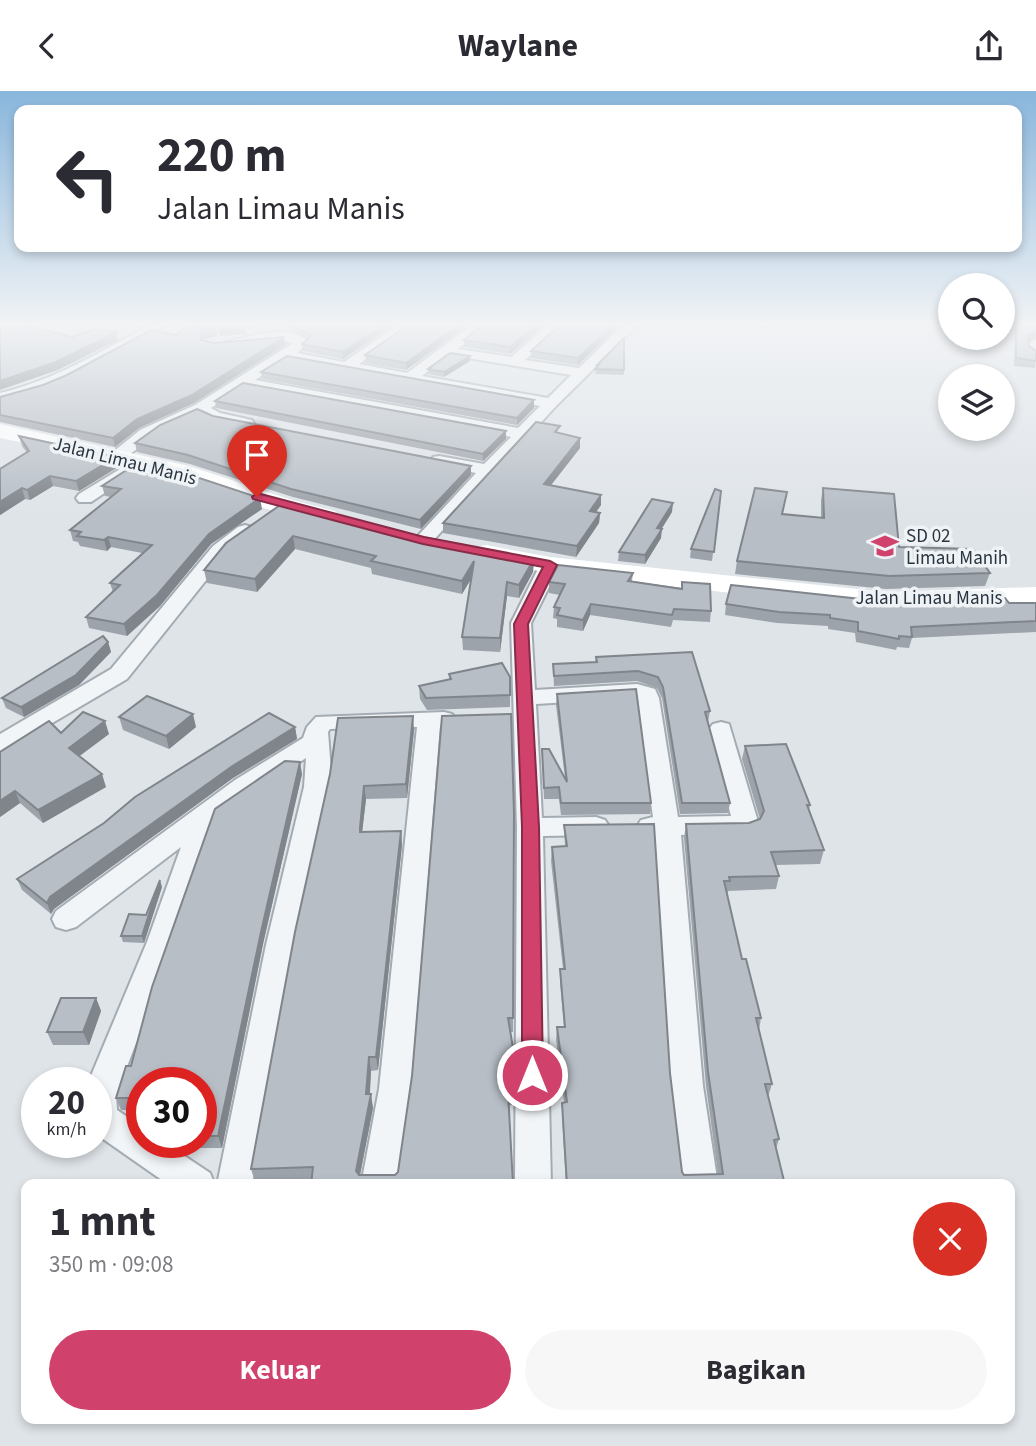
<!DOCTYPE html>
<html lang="id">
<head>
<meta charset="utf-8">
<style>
  :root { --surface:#fff; --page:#f7f7f7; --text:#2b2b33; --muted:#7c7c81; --accent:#d0426c }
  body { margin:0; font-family:"Source Sans 3",sans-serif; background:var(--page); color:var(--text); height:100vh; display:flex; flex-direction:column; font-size:26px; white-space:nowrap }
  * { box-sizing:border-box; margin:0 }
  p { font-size:23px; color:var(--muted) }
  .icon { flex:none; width:38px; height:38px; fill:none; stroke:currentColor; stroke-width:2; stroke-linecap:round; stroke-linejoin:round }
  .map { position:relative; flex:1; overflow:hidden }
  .sheet { position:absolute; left:21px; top:1088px; width:994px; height:245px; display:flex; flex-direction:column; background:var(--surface); border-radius:14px; box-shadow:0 4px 10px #0003 }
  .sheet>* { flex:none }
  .guide { position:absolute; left:14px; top:14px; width:1008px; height:147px; border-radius:14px; box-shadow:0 4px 10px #0003; background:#fff; color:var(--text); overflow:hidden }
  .buttons { position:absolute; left:938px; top:182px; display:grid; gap:14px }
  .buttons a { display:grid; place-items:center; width:77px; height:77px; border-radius:50%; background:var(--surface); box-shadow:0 4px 10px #0003; font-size:35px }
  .speed { position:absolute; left:21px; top:976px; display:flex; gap:14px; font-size:35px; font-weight:700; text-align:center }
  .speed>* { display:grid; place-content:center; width:91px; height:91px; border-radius:50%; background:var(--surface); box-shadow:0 4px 10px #0003; line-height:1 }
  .speed small { font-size:18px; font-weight:400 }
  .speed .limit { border:10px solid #d22; background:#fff; color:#111 }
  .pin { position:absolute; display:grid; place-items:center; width:60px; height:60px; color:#fff; margin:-72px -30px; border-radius:50% 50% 50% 0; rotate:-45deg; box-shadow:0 0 7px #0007 }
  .pin .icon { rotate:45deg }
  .me { position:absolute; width:77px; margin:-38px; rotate:0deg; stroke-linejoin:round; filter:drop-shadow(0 0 5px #0008) }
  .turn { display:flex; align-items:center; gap:24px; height:147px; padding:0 28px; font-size:32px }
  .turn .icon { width:91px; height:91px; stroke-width:2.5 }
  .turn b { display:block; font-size:49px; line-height:60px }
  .round { display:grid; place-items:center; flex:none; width:74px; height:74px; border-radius:37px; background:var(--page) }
  .head { display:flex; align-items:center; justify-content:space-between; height:119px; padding:0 28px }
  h1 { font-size:42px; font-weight:700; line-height:52px }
  .action { display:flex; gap:14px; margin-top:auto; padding:14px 28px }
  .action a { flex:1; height:80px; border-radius:42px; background:var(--accent); color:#fff; font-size:28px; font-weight:700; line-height:80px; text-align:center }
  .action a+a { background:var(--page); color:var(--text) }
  header { display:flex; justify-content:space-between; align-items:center; height:91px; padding:0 28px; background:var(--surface); font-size:32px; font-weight:700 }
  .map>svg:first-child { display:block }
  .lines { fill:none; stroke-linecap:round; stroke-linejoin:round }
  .street-casing { stroke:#a4acb3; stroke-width:4 }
  .street { fill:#f2f5f7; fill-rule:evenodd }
  .secondary { fill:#fff; fill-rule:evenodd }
  .wall { fill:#9da3aa }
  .shaded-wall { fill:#80858b }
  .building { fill:#b7bec6; stroke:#80858b; stroke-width:2 }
  .route { fill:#d0426c; stroke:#872b46; stroke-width:2 }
  .labels { text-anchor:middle; stroke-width:7; stroke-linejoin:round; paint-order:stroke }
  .far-street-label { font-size:19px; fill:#283440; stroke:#eff3f6 }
  .far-poi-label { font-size:19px; fill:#283440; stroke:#eff3f6; text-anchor:start }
</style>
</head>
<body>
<header><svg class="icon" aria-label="back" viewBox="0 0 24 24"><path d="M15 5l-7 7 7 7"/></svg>Waylane<svg class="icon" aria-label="share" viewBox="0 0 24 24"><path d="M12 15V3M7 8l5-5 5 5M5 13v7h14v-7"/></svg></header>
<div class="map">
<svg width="1036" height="1355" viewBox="0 0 1036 1355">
  <rect width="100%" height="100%" fill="#dfe4e9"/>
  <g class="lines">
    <defs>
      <g id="street">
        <path d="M152,233h17l-101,57 -23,10 -45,12v-10c55,-13 102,-42 152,-69z"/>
        <path d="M400,233h16l-57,40 48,9 66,-49h16l-31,25 53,8 39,-33h15l-40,36 54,8 45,-44h15l-83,82 -126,138h-14l-2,-4 62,-67 -43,-8 -2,-4 2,-4 6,-1 45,8 27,-27 -267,-50 -33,21 9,5 32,7 2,3 -2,3 -37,-4 -16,-8 -38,17 -39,29 -6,1 -8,-5 32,-26 55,-25 98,-62 -16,-3 -46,9 -5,-1v-6c24,-6 63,-19 84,0l-13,11 47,9zM449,264l122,20 -23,23 -126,-22zM287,269l253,46 -22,22 -263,-48z"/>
        <polygon points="1036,248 1036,266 1029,262 1029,252"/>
        <polygon points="130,372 136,373 138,377 136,381 91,411 79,411 76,407 79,403"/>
        <polygon points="245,434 252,436 254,440 252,444 227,463 127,588 8,658 0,661 0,643 111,578 213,455 238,436"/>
        <polygon points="550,468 560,474 531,532 535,599 637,593 655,598 659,607 678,726 731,725 709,638 713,633 721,631 729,633 759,734 755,740 746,743 681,744 703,995 718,1094 682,1094 671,995 655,744 641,741 637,735 641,729 653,726 636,607 536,613 542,727 596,726 605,729 609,735 605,741 596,744 543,745 551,1094 515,1094 517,736 511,532 540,474"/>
        <polygon points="444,621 452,623 456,628 452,633 440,635 411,998 397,1094 361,1094 379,998 417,636 330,638 328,641 331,680 329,696 295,854 252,1094 217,1094 266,854 304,696 306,667 253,701 216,729 175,851 116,1004 117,1019 142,1036 142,1052 165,1052 210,1082 215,1094 169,1094 96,1043 96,992 88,992 147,851 181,756 76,836 66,839 56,836 52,828 56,820 235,689 303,647 307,636 316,626"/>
      </g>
    </defs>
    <!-- street casing -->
    <use href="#street" class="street-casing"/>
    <!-- street -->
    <use href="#street" class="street"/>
    <!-- secondary -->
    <g class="secondary">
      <path d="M0,333l189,42 103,34 43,11 4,5 -4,5c-29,8 -129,-35 -163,-45 -56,-16 -115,-27 -172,-38z"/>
      <polygon points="486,454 550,466 886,501 1036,496 1036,514 886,519 550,482 476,468 472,462 476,456"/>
    </g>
  </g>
  <!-- wall -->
  <g class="wall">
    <polygon points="294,233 395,233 343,268 303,260 302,253 307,248 292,241 291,234"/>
    <polygon points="410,233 469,233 406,279 366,272 365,264"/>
    <polygon points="484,233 546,233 510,263 464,256 464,249"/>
    <polygon points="621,233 578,274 531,267 531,260"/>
    <polygon points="1015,233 1036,233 1036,246 1035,246 1028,250 1029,255 1036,260 1035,277 1014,275"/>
    <polygon points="216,238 217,245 201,249 214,252 285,254 194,312 139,337 115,356 0,331 0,306 43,294 176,244"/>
    <polygon points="470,270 444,286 428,283 428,278"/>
    <polygon points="597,274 624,279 624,284 595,283"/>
    <polygon points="261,281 534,317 517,334 262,288"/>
    <polygon points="215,310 506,340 506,348 483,370 216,317"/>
    <polygon points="213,325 471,375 471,384 421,438 293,406 190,373 137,361 135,352"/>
    <polygon points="560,342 580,357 551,394 601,414 596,421 600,422 599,432 576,466 443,442 443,432"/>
    <polygon points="19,345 116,366 118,376 79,400 53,395 30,409 25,408 0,424 0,378 27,362 22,355"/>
    <polygon points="102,395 262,418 211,453 160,515 127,545 89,537 86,526 113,501 110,492 142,462 111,456 107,460 80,455 78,451 73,450 70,439 111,406 105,405"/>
    <polygon points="823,397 899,456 990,482 985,495 886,498 735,483 737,470 783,423 821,427 821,409"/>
    <polygon points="721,400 712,470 690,467 691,458"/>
    <polygon points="283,412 422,446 534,468 533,481 519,507 507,505 500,561 463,559 462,546 471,488 462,503 372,483 371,477 295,458 257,501 207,492 204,479"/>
    <polygon points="672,421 661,438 661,447 645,473 618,470 619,461"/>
    <polygon points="633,482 632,490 681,497 682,491 711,520 710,531 673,529 671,536 590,524 583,540 557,536 557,528 553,527 554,516 560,504 549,502 549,491"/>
    <polygon points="889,511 1036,512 1036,541 912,547 909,557 897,556 896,559 856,551 855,542 828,538 828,535 777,532 725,524 726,513"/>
    <polygon points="108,551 111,561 79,594 24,626 6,617 2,607"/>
    <polygon points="692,561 710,620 708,631 730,712 728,722 680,723 662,607 657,597 637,590 554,595 553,573 595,571 596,566"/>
    <polygon points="449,583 510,586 510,616 427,619 420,608 419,595 449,588"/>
    <polygon points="557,603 651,712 650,723 561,724 559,708 544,708 542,658 565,687 556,614"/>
    <polygon points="119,626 196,636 169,658 123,639"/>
    <polygon points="295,636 297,648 233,687 54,818 51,823 22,799 17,788"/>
    <polygon points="414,639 407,707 366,708 362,741 401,740 402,754 378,979 371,980 370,1003 373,1017 360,1084 395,1084 398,1081 514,722 513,941 510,941 513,957 513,1014 509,1014 513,1094 312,1089 255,1091 251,1078 330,683"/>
    <polygon points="61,642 109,643 79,665 106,696 43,732 20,712 0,726 0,661"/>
    <polygon points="745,655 810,714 809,719 824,759 820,773 776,774 779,785 776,798 728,800 727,804 742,868 761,927 759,939 772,993 768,1006 779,1048 776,1058 785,1094 566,1094 562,1025 562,1012 564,1011 556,949 557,936 564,936 560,891 560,878 563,878 551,770 552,756 565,756 564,734 670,982 682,1081 684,1084 718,1083 706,995 684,747 686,733 749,732 760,728 742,668"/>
    <polygon points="302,683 263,853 222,1057 178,1057 176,1052 201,1052 201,992 142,992 142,1020 121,1019 116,1007 131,975"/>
    <polygon points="162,796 144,852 123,851 121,845 146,824"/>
    <polygon points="96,907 101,920 89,954 53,954 47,941"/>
  </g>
  <!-- shaded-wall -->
  <g class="shaded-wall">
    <polygon points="385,233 395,233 343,268 343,261"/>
    <polygon points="460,233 469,233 406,279 406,272"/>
    <polygon points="538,233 546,233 510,263 510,256"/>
    <polygon points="614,233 621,233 578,274 578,267"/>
    <polygon points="216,238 217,245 201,249 202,257 200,241"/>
    <polygon points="245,238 246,243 220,245 219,240"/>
    <polygon points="1036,239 1035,246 1026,252 1028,245"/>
    <polygon points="116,241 118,249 58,279 0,299 0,290"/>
    <polygon points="284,246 285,254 194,312 139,337 115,356 113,347 137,328"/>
    <polygon points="470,265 470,270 444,286 444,281"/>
    <polygon points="534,309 534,317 517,334 517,327"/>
    <polygon points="506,340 506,348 483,370 483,363"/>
    <polygon points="580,347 580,357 544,403 544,393"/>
    <polygon points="116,366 118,376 79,400 76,390"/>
    <polygon points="471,375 471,384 421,438 420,429"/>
    <polygon points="50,385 53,395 30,409 27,399"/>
    <polygon points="22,397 25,408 0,424 0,411"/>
    <polygon points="601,404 601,414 589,431 590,420"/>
    <polygon points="260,407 262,418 211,453 160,515 127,545 124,533 209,443"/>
    <polygon points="673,412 672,421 656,447 657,437"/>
    <polygon points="600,422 599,432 576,466 577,455"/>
    <polygon points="662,438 661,447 645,473 645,464"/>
    <polygon points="293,445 295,458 257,501 255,488"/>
    <polygon points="108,446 111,456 107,460 104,449"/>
    <polygon points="534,468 533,481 519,507 519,494"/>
    <polygon points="474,470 474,483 462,503 462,490"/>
    <polygon points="507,491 507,505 500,561 500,547"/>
    <polygon points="591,513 590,524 583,540 583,529"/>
    <polygon points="108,551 111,561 79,594 24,626 21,616"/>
    <polygon points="193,623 196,636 169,658 166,645"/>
    <polygon points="413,625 414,639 407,707 406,693"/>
    <polygon points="105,630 109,643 73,670 69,657"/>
    <polygon points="295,636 297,648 233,687 54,818 51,823 47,812 50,806 231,676"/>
    <polygon points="300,671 302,683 263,853 222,1057 218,1045 261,841"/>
    <polygon points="102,683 106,696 43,732 38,719"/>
    <polygon points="364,695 366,708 361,751 360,737"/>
    <polygon points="15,700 20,712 0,726 0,710"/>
    <polygon points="401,740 402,754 378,979 376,966"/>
    <polygon points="160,789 162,796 144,852 142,845"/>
    <polygon points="96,907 101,920 89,954 83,941"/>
    <polygon points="369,966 371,980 369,1013 371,1003 373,1017 358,1094 356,1080 366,1003"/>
  </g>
  <!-- building -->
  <g class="building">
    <polygon points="4,233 21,233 72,246 95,238 116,241 56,271 0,290 0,234"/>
    <polygon points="294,233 385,233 343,261 302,253 312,244 291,234"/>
    <polygon points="410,233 460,233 406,272 365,264"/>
    <polygon points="484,233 538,233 510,256 464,249"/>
    <polygon points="561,233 614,233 578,267 531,260"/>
    <polygon points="1016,233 1036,233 1036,239 1028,245 1029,255 1036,260 1036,270 1016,267"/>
    <polygon points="189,235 216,238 200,241 201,249 214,252 284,246 192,304 137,328 113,347 0,324 0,306 43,294 67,284 151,239 176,244"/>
    <polygon points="225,236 245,238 219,240"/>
    <polygon points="624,247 624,279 595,278 599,274 597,274"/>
    <polygon points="450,262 470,265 444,281 428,278"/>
    <polygon points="287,265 534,309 517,327 261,281"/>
    <polygon points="243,292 506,340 483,363 215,310"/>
    <polygon points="197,318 213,325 471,375 420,429 291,398 188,364 135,352 160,334"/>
    <polygon points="536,331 560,335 555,341 580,347 544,393 601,404 590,420 600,422 577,455 443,432"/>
    <polygon points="19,345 116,366 76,390 50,385 27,399 22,397 0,411 0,378 29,360"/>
    <polygon points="139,371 169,377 260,407 209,443 157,504 124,533 86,526 120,494 110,492 152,454 108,446 104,449 77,445 81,441 70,439 121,398 102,395"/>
    <polygon points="755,397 787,401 782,423 824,427 823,397 894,403 899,456 973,458 990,482 889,485 737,470"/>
    <polygon points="715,398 721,400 714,461 691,458"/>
    <polygon points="652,408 673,412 657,437 662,438 645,464 619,461"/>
    <polygon points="283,412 422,446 534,468 519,494 507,491 500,547 462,546 474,470 462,490 371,470 376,465 293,445 255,488 204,479 226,452"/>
    <polygon points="558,474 633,482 628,490 682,498 682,491 710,493 711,520 674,518 672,524 591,513 583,529 557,524 560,517 554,516 565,493 549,491"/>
    <polygon points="731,494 889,511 1005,507 1009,512 1036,512 1036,530 911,536 912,546 899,545 899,548 858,540 858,531 830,527 830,524 779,521 726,513"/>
    <polygon points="103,545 108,551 76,584 21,616 2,607"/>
    <polygon points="692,561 710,620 705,621 730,712 682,712 663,596 658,586 638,580 554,585 553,573 597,571 596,566"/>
    <polygon points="502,572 510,586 510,604 426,607 419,595 451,588 449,583"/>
    <polygon points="636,598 651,712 561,712 559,696 544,697 542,658 549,658 567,691 557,603"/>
    <polygon points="147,605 193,623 166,645 119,626"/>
    <polygon points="83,621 105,630 69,657 102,683 38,719 15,700 0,710 0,661 49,630 61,642"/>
    <polygon points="269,622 295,636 231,676 50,806 47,812 17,788 104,732 135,706"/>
    <polygon points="511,623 514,722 513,927 508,927 513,957 513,1000 508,1000 513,1094 311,1094 313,1076 251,1078 295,841 330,683 338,627 413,625 406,693 364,695 360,737 360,741 401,740 376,966 369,966 366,1003 371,1003 356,1080 359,1084 395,1084 398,1081 412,985 442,625"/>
    <polygon points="786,653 810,714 807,714 824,759 771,761 779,785 729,786 730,790 724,790 742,868 746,868 761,927 756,927 772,993 765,993 779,1048 774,1049 785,1094 567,1094 562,1012 567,1011 557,936 565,936 560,878 565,878 552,756 567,755 564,734 654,733 670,982 682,1081 684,1084 723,1083 708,981 686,733 749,732 760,728 764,720 745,655"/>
    <polygon points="285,670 300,671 261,841 218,1045 201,1045 201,992 142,992 142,1007 116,1007 126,975 131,975 152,896 215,718"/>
    <polygon points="160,789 142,845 121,845 129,823 146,824"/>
    <polygon points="61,907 96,907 83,941 47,941"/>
  </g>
  <!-- sky -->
  <linearGradient id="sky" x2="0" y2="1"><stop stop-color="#89b6dc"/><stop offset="0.55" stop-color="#f1f3f5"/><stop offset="1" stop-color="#f1f3f5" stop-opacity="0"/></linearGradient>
  <rect width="1036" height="423" fill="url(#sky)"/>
  <!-- route -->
  <polygon class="route" points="257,402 424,446 550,470 557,474 528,533 539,736 543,984 540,990 532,993 525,990 522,984 522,736 514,533 543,476 423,453 253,408 252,406"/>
  <!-- icons -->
  <defs>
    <symbol id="school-bare" viewBox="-9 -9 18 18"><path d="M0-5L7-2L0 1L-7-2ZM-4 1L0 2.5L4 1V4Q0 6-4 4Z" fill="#d0426c" stroke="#eff3f6" stroke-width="2.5" paint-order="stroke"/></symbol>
  </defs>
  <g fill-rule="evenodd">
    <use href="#school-bare" x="866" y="436" width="38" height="38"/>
  </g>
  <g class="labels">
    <!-- far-street labels -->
    <g class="far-street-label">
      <text transform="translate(125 369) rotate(14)" y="7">Jalan Limau Manis</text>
      <text x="929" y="513">Jalan Limau Manis</text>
    </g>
    <!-- far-poi labels -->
    <g class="far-poi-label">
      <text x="906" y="451">SD 02<tspan x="906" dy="22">Limau Manih</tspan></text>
    </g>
  </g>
</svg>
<div class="buttons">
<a><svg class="icon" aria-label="search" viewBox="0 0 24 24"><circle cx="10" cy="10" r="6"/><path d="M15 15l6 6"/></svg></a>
<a><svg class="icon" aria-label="layers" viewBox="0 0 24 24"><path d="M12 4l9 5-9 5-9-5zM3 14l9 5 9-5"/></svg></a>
</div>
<div class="speed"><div>20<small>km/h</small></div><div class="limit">30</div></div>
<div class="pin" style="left:257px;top:406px;background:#d93025"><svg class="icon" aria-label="arrive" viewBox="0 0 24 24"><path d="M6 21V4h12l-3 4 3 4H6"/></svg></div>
<svg class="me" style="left:532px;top:984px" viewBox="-20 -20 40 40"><circle r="17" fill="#d0426c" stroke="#fff" stroke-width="3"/><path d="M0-11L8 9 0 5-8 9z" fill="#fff"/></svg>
<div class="guide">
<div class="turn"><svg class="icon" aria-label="left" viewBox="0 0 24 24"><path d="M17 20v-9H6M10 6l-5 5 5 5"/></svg><div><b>220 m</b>Jalan Limau Manis</div></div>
</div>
<section class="sheet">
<div class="head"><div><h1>1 mnt</h1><p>350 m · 09:08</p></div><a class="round" style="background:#d93025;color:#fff"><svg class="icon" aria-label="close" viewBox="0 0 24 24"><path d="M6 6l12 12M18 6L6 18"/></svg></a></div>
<div class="action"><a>Keluar</a><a>Bagikan</a></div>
</section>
</div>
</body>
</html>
